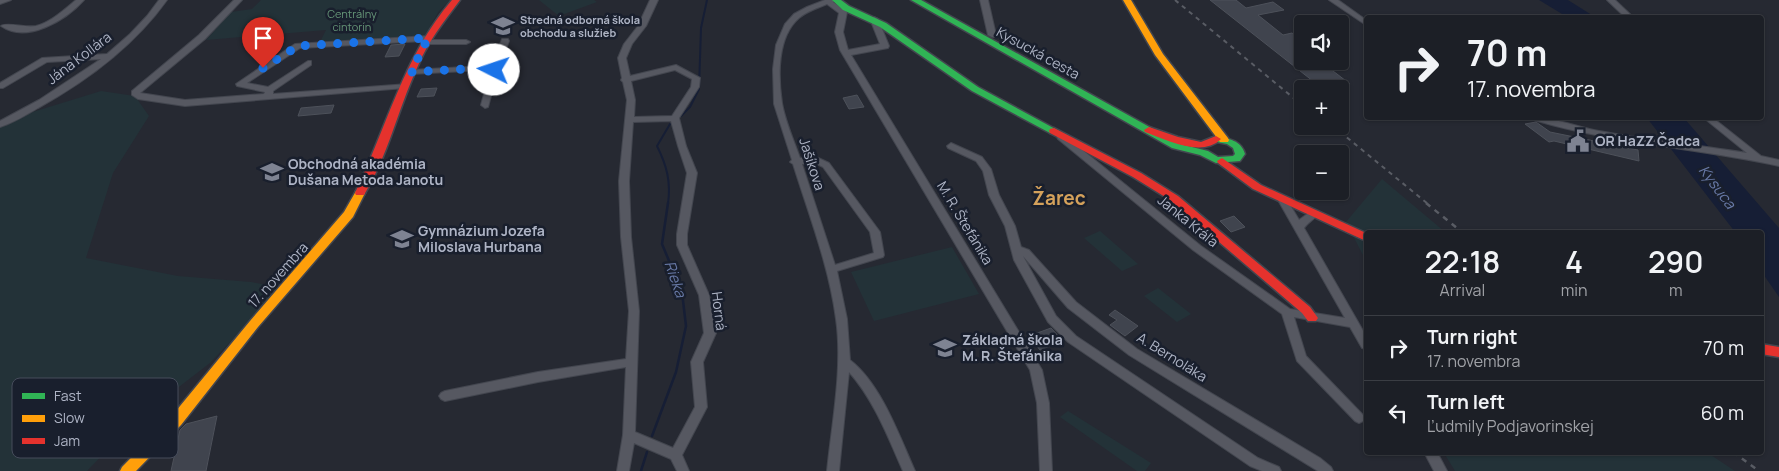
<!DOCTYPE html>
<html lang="en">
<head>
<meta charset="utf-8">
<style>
  :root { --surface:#1c1f26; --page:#25272e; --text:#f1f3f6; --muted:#a0a2a7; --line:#3a3d43 }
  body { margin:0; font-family:Manrope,sans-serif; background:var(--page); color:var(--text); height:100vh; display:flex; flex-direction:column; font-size:19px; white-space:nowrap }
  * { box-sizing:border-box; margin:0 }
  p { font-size:16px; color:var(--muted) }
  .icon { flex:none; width:28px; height:28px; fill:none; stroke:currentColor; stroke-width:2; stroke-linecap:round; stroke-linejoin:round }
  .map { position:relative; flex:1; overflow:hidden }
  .drawer { position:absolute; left:1364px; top:230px; width:400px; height:225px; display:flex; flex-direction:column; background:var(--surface); border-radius:5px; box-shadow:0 1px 4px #0004,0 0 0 1px var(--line) }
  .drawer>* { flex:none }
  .hud { position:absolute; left:1364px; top:15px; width:400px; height:105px; border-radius:5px; box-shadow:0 1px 4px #0004,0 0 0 1px var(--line); background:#1c1f26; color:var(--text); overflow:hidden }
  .tools { position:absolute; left:1294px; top:15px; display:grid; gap:10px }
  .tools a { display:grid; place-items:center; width:55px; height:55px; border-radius:5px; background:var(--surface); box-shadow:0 1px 4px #0004,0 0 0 1px var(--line); font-size:25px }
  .pin { position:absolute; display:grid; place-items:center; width:42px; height:42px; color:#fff; margin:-51px -21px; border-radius:50% 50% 50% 0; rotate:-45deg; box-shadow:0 0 5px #0007 }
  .pin .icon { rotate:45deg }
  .me { position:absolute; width:55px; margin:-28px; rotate:274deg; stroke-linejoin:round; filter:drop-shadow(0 0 4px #0008) }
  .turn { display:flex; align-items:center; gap:18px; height:105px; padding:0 20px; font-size:22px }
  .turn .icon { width:65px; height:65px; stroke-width:2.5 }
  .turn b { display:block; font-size:35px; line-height:42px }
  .eta { display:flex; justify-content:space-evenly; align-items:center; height:85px; text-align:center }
  .eta b { font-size:30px; font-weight:600; line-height:35px }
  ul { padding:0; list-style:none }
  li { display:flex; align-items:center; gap:15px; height:65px; padding:0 20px; border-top:1px solid var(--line) }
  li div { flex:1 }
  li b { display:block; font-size:19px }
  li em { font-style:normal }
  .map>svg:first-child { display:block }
  .green { fill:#233238 }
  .water { fill:#161e35 }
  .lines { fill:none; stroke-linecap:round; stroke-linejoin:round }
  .stream-far1 { stroke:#161e35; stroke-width:2 }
  .stream { stroke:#161e35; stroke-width:2.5 }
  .building { fill:#40444e; stroke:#4d515a }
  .street-casing { stroke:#43464f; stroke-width:2 }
  .fast-casing { stroke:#43464f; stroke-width:3 }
  .slow-casing { stroke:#43464f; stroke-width:3 }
  .jam-casing { stroke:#43464f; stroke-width:3 }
  .street { fill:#565861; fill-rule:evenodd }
  .fast { fill:#30b455; fill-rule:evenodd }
  .slow { fill:#ff9f0a; fill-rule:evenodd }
  .jam { fill:#e5322d; fill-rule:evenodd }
  .rail-far1 { stroke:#595c64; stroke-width:2; stroke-dasharray:4.5 4.5; stroke-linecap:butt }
  .rail { stroke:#595c64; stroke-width:2.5; stroke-dasharray:5.5 5.5; stroke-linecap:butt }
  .route { stroke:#1a73e8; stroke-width:9; stroke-dasharray:0 16.2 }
  .labels { text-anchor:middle; stroke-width:5; stroke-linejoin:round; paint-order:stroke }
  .far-park-label { font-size:11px; fill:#669678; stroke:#191f2d }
  .far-poi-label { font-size:11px; font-weight:bold; fill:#aeb4c5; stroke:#191f2d; text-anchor:start }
  .street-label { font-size:14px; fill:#aeb4c5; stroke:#191f2d }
  .poi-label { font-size:14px; font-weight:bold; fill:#aeb4c5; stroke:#191f2d; text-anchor:start }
  .water-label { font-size:15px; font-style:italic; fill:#6778a5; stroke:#191f2d }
  .district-label { font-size:19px; font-weight:bold; fill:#d4a15b; stroke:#191f2d }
  .key { fill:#191f2d; stroke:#464c5b; stroke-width:1 }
  .key-label { font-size:14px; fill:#aeb4c5 }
</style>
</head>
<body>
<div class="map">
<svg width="1779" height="471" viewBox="0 0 1779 471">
  <rect width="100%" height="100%" fill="#262932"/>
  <!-- green -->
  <g class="green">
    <polygon points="261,0 451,0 439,11 424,37 320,42 326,30 206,40 231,12 252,9"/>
    <polygon points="539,0 594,0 597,2 559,16"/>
    <polygon points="101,91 135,96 149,116 113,173 86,258 178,276 251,282 282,288 210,363 136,420 87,471 0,471 0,127 23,115"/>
    <polygon points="1382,179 1445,232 1366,232 1366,261 1346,222"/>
    <polygon points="1100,231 1138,264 1122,271 1084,238"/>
    <polygon points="952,247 979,294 874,321 851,272"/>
    <polygon points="1158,288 1191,314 1177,322 1144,296"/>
    <polygon points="1068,411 1151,463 1145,471 1137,471 1060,417"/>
    <polygon points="1444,453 1708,453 1735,471 1455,471"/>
  </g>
  <!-- water -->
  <g class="water">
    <polygon points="1539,0 1568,0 1595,17 1567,17"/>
    <polygon points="1647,118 1684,118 1779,228 1779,297 1761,271 1761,232 1735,232"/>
  </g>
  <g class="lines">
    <!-- stream-far1 -->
    <g class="stream-far1">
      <polyline points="681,116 690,107 699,89 701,28 707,0"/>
      <path d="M668,204c3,-22 -1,-38 -11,-58l13,-22"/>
    </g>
    <!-- stream -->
    <g class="stream">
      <polyline points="652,436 676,372 686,326 682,292 662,244 668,203"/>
      <polyline points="641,471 647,452"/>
    </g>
  </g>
  <!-- building -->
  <g class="building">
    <polygon points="1210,0 1236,0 1246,8 1273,2 1284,10 1258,15 1283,35 1292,33 1302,40 1302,61 1320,61 1350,84 1323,89"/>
    <polygon points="405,44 399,56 385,57 391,45"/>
    <polygon points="437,88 434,96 417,97 421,89"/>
    <polygon points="857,95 864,107 849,109 843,98"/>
    <polygon points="334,105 331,113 298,116 301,108"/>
    <polygon points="1536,122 1550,132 1638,150 1639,161 1554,141 1549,142 1525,124"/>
    <polygon points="1234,216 1245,227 1231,232 1220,221"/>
    <polygon points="1115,310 1138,326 1125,336 1110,325 1117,320 1109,315"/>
    <polygon points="1051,328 1063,341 1040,350 1029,336"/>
    <polygon points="217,416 206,471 171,471 180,430 186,424"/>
  </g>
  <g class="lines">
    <defs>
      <g id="street">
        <polygon points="0,0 11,0 0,4"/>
        <path d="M76,0h8c-18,20 -57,44 -83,26 6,-4 25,2 35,0 15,-4 28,-16 40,-26z"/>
        <path d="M159,0h8c-33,46 -80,81 -129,108 -12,7 -25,15 -38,19v-6l39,-21 62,-41 -54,3 -44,26h-3v-5l42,-25 65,-4 23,-20 17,-18z"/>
        <polygon points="234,0 242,0 205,39 140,93 185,100 264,94 265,92 237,86 236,84 295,44 428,36 432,38 431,40 466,40 470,42 466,44 423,44 423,41 300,48 247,83 268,87 308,61 311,61 311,65 273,91 273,94 408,84 408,88 405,88 185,106 138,99 132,95 132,91 199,35"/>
        <path d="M650,0h8l-12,26 -14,18 -6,14 4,18 46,-11 24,13 -1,9 -20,31 7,28 11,27 -10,61v11l22,50 7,38 -13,29 4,45 -25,48 7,16h-12l-6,-12 -37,-16 -5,28h-12l6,-36 3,-68 -88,15 -93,19 -4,-2 -2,-3 2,-3 4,-2 93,-19 88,-13 3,-48 -8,-74 -2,-56 8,-81 -4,-18 -2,-2 1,-2 -4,-20 6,-14 14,-18zM675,70l17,9 -1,8 -19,29 -38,1 1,-17 -4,-19zM671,121l7,25 9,27 -10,61v11l22,50 5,38 -13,29 4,45 -22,41 -38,-16 4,-121 -8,-74 -2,-56 4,-59z"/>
        <path d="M825,0h11l-3,2 14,10 -4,20 5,18 32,-6 -10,-25 4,-2 4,2 11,27 -1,2 -37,7 191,315 7,33 3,68h-12l-3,-68 -7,-33 -190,-320 -5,-18 4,-19 -12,-9c-9,4 -20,7 -28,14 -22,19 -21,58 -17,85 3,18 12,38 18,55l14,-2 15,7 51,69 4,23 -1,2 -46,14 10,48 3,41c31,24 49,75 65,111h-12c-15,-34 -29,-71 -54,-99l-10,99h-12c5,-49 16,-104 9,-152 -7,-53 -27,-104 -43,-155l-3,-2 2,-2 -18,-56 -1,-35 3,-24 9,-21 9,-10 13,-7zM813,162l10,5 47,65 4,21 -39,12 -33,-101z"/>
        <polygon points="980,0 988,0 996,35 995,37 992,37 988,35"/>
        <polygon points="1329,0 1338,0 1366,20 1366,25"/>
        <polygon points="1607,0 1615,0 1634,18 1626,18"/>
        <polygon points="502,39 508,39 509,41 498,70 488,107 485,108 481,105 490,72 484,70 411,74 407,72 411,70 484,66 491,67"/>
        <path d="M1533,118c17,-2 47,10 66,13 49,9 99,14 148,22l-43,-35h9l48,38 18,4v6c-81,-18 -165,-22 -245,-46z"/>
        <path d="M1061,134l3,1 137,111 89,63 55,9 -67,-118 2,-2h6l13,22 11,-8h6l2,2c-4,6 -10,8 -14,14l62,108v13l-4,-1 -12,-21 -56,-10 12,39 57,59 2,3 -2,3 -4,2 -4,-2 -58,-60 -15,-47 -89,-64 -135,-111 -1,-2z"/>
        <polygon points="951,143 982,157 991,169 999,195 1015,226 1021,247 1029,250 1076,302 1137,349 1320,458 1331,467 1333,471 1318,471 1129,355 1068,308 1023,256 1056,316 1076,336 1258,458 1279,467 1281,471 1262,471 1250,466 1068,342 1048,322 1014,260 1005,226 989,195 983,171 976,161 948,148 947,146"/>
        <polygon points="1424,452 1437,452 1447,471 1434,471"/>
      </g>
      <g id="fast">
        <polygon points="832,0 841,0 849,6 886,23 978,87 1059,131 1058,133 1050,133 972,91 880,27 843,10"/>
        <path d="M911,0h10l259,144 28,7 10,6 15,-1 2,-2 -2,-6 -6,-4 -15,-3 -1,-2 5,-3c13,3 25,4 29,18l-5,7 -24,2 -16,-8 -28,-7z"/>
      </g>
      <g id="slow">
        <polygon points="1123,0 1131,0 1163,54 1228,138 1229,140 1228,142 1220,142 1155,55"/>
        <polygon points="360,190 365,193 353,217 258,327 181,425 136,471 120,471 122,467 171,417 250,321 344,212 356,191"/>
      </g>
      <g id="jam">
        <path d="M452,0h8c-17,23 -32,41 -43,68 -19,41 -29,88 -53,127h-8l-1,-2c32,-66 48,-136 97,-193z"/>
        <path d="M1149,127l29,10 23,5 15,-6 5,3c-19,19 -54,1 -76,-7l-1,-2z"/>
        <polygon points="1054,128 1141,173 1178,196 1310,307 1318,318 1316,321 1308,321 1302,313 1170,200 1133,177 1050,133 1049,131 1050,129"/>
        <polygon points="1222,158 1261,185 1366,233 1366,241 1253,189 1218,163 1217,161"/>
        <polygon points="1761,344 1779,347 1779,357 1761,354"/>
      </g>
    </defs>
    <!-- street casing -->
    <use href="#street" class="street-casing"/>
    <!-- fast casing -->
    <use href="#fast" class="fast-casing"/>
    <!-- slow casing -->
    <use href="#slow" class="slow-casing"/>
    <!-- jam casing -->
    <use href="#jam" class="jam-casing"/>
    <!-- street -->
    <use href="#street" class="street"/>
    <!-- fast -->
    <use href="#fast" class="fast"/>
    <!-- slow -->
    <use href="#slow" class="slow"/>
    <!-- jam -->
    <use href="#jam" class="jam"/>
    <!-- rail-far1 -->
    <g class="rail-far1">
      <polyline points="1175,0 1302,105"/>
      <polyline points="1333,126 1428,204"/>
    </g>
    <!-- rail -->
    <g class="rail">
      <polyline points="1426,203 1462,232"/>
      <polyline points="1733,452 1759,471"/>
    </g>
  </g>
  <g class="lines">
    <!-- route -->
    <polyline class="route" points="263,68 298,46 428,38 411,72 484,68 494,70"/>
  </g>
  <!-- icons -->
  <defs>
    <symbol id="school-bare" viewBox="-9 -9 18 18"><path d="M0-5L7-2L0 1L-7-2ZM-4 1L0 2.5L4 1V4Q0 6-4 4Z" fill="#7e8392" stroke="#191f2d" stroke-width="2.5" paint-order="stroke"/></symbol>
    <symbol id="civic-bare" viewBox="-9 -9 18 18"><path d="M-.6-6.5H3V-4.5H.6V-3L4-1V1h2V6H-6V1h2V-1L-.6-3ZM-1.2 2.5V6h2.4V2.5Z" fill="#7e8392" stroke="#191f2d" stroke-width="2.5" paint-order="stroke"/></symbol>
  </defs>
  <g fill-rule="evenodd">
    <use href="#school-bare" x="487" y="10" width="32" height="32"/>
    <use href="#civic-bare" x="1562" y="125" width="32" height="32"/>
    <use href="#school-bare" x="256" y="156" width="32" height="32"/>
    <use href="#school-bare" x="386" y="223" width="32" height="32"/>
    <use href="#school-bare" x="929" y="332" width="32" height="32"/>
  </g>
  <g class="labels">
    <!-- far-park labels -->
    <g class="far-park-label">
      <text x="352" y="18">Centrálny<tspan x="352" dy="13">cintorín</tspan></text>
    </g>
    <!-- far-poi labels -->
    <g class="far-poi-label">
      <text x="520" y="24">Stredná odborná škola<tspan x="520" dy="13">obchodu a služieb</tspan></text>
    </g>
    <!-- street labels -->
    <g class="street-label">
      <text transform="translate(1038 53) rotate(29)" y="5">Kysucká cesta</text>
      <text transform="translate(79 58) rotate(-37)" y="5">Jána Kollára</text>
      <text transform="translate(812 164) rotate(72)" y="5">Jašíkova</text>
      <text transform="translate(1188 221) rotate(39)" y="5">Janka Kráľa</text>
      <text transform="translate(965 223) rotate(59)" y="5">M. R. Štefánika</text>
      <text transform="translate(278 275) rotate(-48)" y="5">17. novembra</text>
      <text transform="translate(719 311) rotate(83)" y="5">Horná</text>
      <text transform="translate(1172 357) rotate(32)" y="5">A. Bernoláka</text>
    </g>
    <!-- poi labels -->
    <g class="poi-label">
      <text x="1595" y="146">OR HaZZ Čadca</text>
      <text x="288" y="169">Obchodná akadémia<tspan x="288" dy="16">Dušana Metoda Janotu</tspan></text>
      <text x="418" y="236">Gymnázium Jozefa<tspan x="418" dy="16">Miloslava Hurbana</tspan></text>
      <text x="962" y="345">Základná škola<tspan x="962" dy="16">M. R. Štefánika</tspan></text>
    </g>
    <!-- water labels -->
    <g class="water-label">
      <text transform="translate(1717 187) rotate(53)" y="5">Kysuca</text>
      <text transform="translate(675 279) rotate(71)" y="5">Rieka</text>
    </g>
    <!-- district labels -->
    <g class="district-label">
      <text x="1059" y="205">Žarec</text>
    </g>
  </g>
  <!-- legend -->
  <rect x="12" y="378" width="166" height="80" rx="8" class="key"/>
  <rect x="22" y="393" width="23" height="6" fill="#30b455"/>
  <rect x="22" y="415" width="23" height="7" fill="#ff9f0a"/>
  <rect x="22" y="438" width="23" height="6" fill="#e5322d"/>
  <g class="key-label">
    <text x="54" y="401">Fast</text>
    <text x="54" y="423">Slow</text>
    <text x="54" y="446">Jam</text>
  </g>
</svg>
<div class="tools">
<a><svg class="icon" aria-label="sound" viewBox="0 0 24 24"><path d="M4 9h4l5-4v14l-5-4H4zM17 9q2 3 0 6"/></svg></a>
<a>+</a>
<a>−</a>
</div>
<div class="pin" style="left:263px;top:68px;background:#d93025"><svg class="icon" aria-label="arrive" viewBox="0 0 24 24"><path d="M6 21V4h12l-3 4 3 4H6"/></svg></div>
<svg class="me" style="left:494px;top:70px" viewBox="-20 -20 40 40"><circle r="19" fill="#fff"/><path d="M0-13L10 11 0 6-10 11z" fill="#1a73e8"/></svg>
<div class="hud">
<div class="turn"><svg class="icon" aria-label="right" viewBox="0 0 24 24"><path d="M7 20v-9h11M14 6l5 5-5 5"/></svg><div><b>70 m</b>17. novembra</div></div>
</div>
<section class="drawer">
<div class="eta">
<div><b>22:18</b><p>Arrival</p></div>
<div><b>4</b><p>min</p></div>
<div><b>290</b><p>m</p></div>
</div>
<ul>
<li><svg class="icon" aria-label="right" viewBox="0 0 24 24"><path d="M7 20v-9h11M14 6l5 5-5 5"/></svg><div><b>Turn right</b><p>17. novembra</p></div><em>70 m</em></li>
<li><svg class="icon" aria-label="left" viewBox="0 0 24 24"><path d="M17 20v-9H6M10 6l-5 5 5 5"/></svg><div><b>Turn left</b><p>Ľudmily Podjavorinskej</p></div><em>60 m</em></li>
</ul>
</section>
</div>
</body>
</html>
